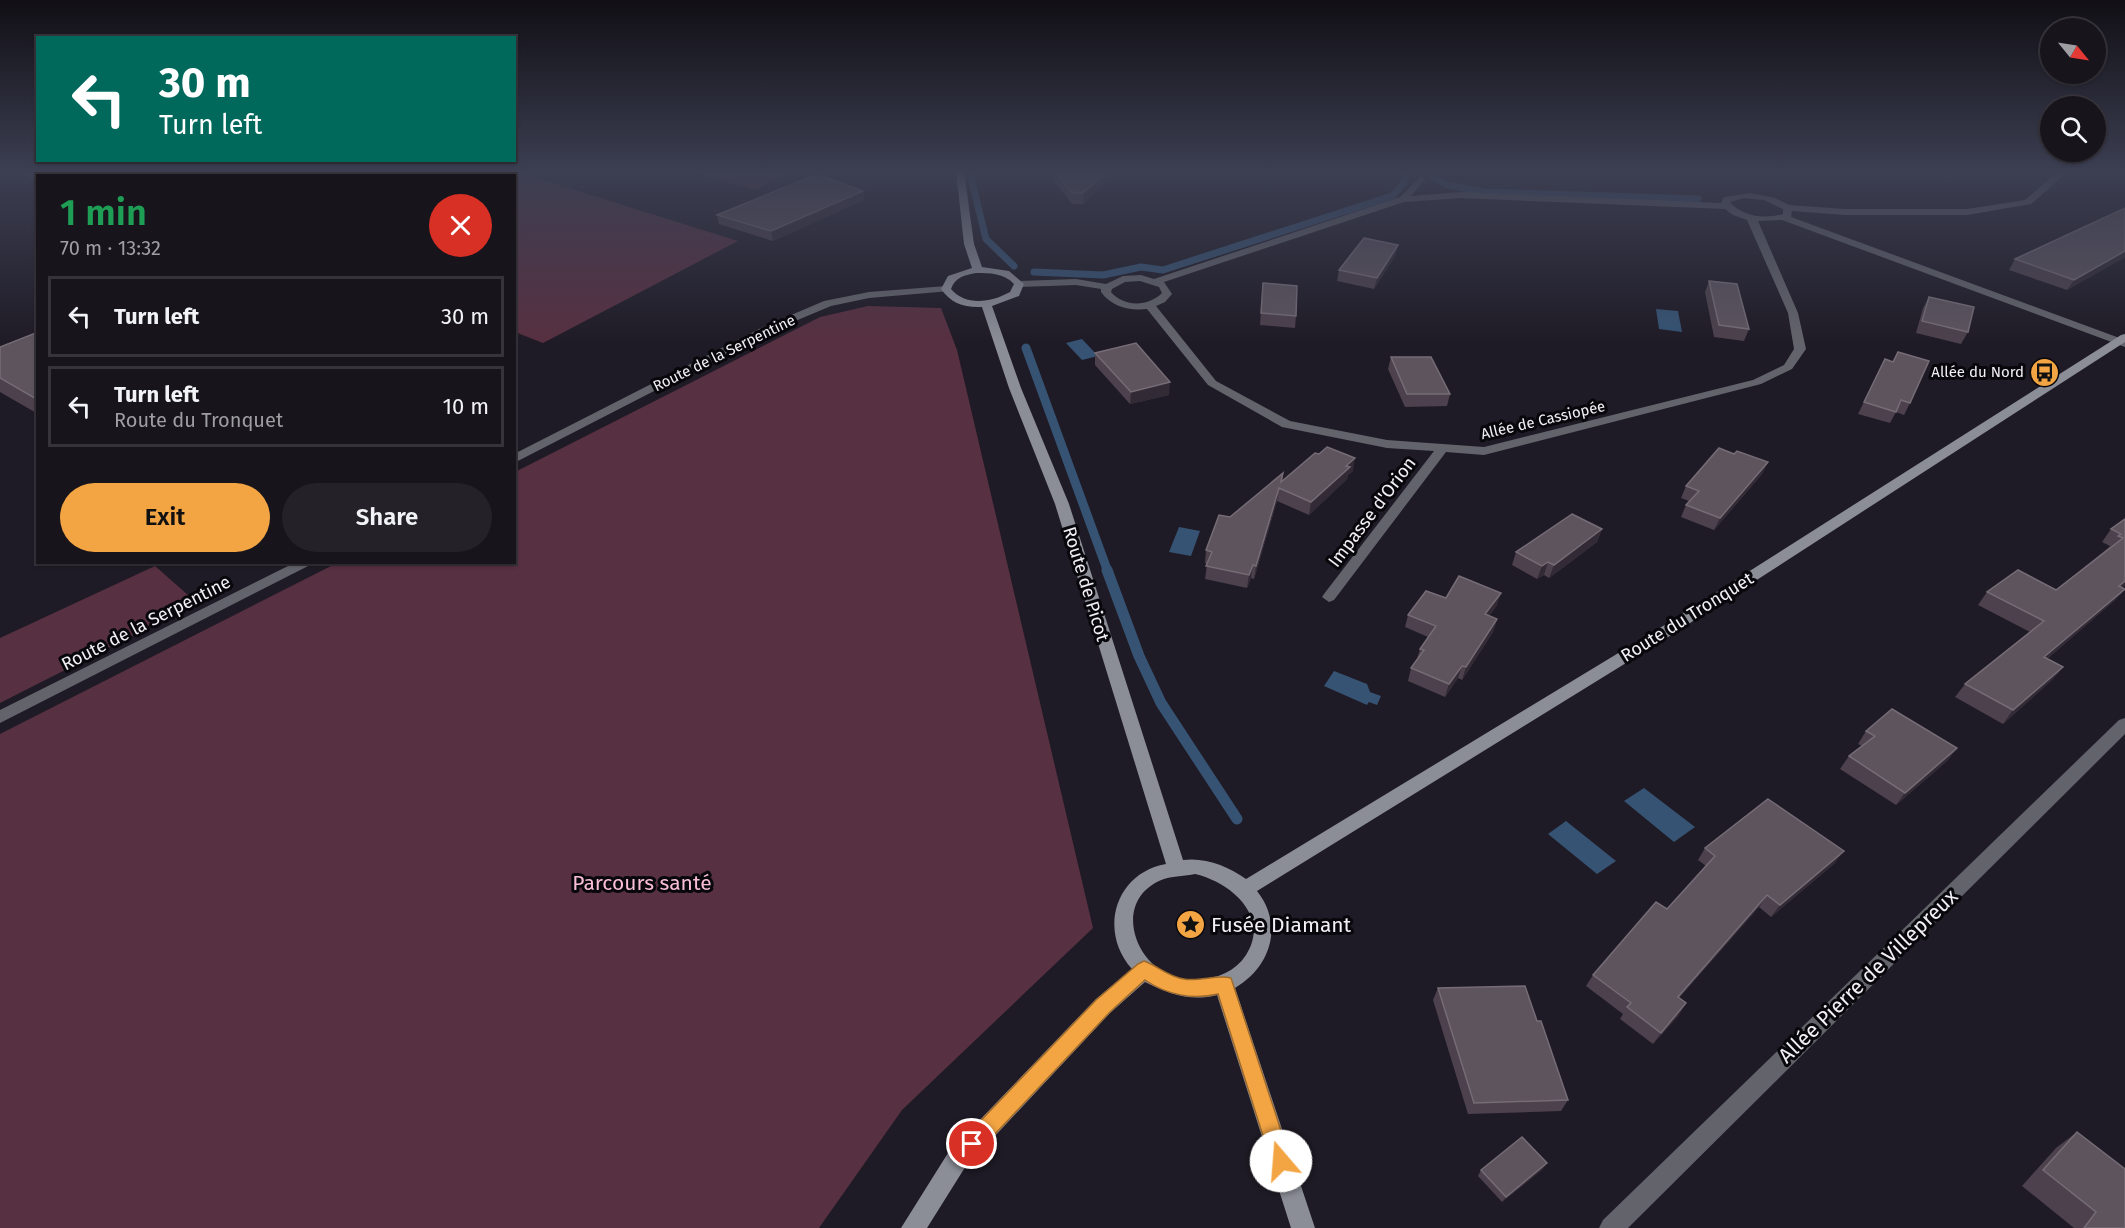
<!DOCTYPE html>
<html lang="en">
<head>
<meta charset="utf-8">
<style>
  :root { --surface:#17141c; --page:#242129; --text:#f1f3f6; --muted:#9e9ea3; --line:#36333b; --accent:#f3a443 }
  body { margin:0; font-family:"Fira Sans",sans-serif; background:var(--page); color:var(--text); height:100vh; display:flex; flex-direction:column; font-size:22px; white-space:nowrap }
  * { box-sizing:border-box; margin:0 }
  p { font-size:20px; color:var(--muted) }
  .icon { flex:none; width:33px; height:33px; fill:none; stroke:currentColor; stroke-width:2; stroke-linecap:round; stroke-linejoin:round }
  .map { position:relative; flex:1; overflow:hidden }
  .panel { position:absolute; left:36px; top:174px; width:480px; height:390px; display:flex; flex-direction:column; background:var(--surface); border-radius:0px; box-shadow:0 2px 4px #0004,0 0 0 2px var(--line) }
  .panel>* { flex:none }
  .banner { position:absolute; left:36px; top:36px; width:480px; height:126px; border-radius:0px; box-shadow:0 2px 4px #0004,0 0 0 2px var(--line); background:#00695c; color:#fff; overflow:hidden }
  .needle { width:39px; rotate:120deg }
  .tools { position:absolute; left:2040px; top:18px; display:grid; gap:12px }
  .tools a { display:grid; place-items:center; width:66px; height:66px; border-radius:50%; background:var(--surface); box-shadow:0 2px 4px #0004,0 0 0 2px var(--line); font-size:30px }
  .pin { position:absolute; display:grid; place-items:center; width:51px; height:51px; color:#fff; margin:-26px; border:3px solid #fff; border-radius:50%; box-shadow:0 2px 6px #0007 }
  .me { position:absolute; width:66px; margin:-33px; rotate:342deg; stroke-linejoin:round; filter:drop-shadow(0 0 4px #0008) }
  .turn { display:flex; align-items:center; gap:21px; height:126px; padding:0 24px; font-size:27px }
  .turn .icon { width:78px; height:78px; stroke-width:2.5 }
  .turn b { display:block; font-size:42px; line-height:51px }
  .round { display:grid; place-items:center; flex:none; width:63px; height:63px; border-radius:32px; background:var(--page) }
  .overview { display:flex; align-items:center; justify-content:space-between; height:102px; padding:0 24px }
  h1 { font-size:36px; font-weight:600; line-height:45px; color:#1e9e55 }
  .cta { display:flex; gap:12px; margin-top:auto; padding:12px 24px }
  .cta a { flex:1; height:69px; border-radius:36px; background:var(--accent); color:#111; font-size:24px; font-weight:600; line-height:69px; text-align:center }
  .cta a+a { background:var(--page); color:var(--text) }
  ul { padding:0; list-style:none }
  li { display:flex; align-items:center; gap:18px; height:81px; margin:0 12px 9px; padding:0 12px; border:3px solid var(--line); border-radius:0px }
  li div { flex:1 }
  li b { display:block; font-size:22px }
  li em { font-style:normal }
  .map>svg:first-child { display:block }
  .green { fill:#573041 }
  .water { fill:#365373 }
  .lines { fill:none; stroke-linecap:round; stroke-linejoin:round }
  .stream-far2 { stroke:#365373; stroke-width:7 }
  .stream-far1 { stroke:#365373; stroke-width:9 }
  .stream { stroke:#365373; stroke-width:11 }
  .street { fill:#63646b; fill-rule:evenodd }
  .secondary { fill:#8b8d97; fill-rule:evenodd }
  .wall { fill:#4c414c }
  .shaded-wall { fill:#322a35 }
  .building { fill:#5d545e; stroke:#756c76; stroke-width:1.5 }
  .route { fill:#f3a443; stroke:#9e6b2c; stroke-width:1.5 }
  .labels { text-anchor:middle; stroke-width:6; stroke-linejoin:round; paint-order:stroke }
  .far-street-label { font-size:15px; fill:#f2eff7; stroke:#08070b }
  .far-poi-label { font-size:15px; fill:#f2eff7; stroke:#08070b; text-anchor:end }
  .street-label { font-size:18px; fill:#f2eff7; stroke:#08070b }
  .near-park-label { font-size:21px; fill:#f9bed6; stroke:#08070b }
  .near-poi-label { font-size:21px; fill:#f2eff7; stroke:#08070b; text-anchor:start }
  .near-street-label { font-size:21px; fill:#f2eff7; stroke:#08070b }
</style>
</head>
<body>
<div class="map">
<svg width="2125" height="1228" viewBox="0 0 2125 1228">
  <rect width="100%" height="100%" fill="#1f1b26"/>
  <!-- green -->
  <g class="green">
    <polygon points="12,171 141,171 127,176 38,176 37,181"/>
    <polygon points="426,171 514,171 738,241 543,343 515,332 514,176 413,175"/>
    <polygon points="689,171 794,171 755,190"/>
    <polygon points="868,306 941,308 957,350 1093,928 902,1110 819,1228 0,1228 0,734 337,563 514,562 515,472 820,317"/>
    <polygon points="155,566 197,603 0,703 0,638"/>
  </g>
  <!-- water -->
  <g class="water">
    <polygon points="1656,309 1678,311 1682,332 1659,329"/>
    <polygon points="1082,339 1098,356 1082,360 1066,343"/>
    <polygon points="1179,527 1200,531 1191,556 1169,552"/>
    <polygon points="1334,671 1367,684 1370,692 1381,696 1377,705 1369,702 1367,705 1324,686"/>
    <polygon points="1644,788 1695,827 1674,842 1624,801"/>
    <polygon points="1566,821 1616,861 1597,874 1548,834"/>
  </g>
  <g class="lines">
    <!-- stream-far2 -->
    <g class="stream-far2">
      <polyline points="1433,171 1432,176 1447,185 1484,192 1698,199"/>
      <polyline points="973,172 972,182 986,239 1014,266"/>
      <polyline points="1034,272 1103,275 1141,267 1163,270 1392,196 1404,183 1406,171"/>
    </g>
    <!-- stream-far1 -->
    <polyline class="stream-far1" points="1026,348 1108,572"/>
    <!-- stream -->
    <polyline class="stream" points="1107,570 1139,656 1161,703 1237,819"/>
    <!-- street -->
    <g class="street">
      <path d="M2053,171h8l2,5 -32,28 -64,11h-122l-53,-4 -1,6 334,123v7l-343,-127 -24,1 40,92 8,36 -14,20 -31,15 -277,71 -38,-3 -112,148 -5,2 -7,-5 2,-3 110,-143 -47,-3 -105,-21 -74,-42 -61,-76c-18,2 -35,-2 -46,-17v-3l-25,-4 -57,2 -5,-3 5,-3 57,-2 30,5 17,-8 18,-1 13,4 246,-82 21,-21 4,3 -14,17 50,-4 260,11 3,-6 26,-4 25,5 14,7 56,4h122l58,-9 29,-25zM1461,198l264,11 8,6 14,5 41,93 6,36 -10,16 -31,15 -269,67 -97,-7 -97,-19 -74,-40 -60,-75 9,-4 7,-8 -8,-12 240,-80zM1744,198l20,2 19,9v5c-18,5 -41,3 -53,-12zM1140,281l19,6 3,6c-14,14 -38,14 -51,-1l1,-3 13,-7z"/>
      <polygon points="946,286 950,287 950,291 869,298 831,306 769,332 514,463 514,454 761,328 824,301 869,292"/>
      <polygon points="296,562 316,562 0,723 0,710"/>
      <polygon points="2125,718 2125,734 1628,1228 1599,1228 1603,1220 2119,720"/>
    </g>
    <!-- secondary -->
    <path class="secondary" d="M956,171h8l10,73 8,23 27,4 15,13 -5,12 -27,10 29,82 48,116 114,356c22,-3 45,6 63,19l417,-253 458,-291 4,-1v8l-452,292 -416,257c27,34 14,76 -22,97l80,240h-24l-74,-233c-26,7 -48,-1 -72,-13l-35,31 -146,156 -37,59h-26l47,-75 148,-154 36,-30c-34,-38 -17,-96 34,-105l-111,-360 -46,-116 -27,-81c-18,1 -31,-4 -41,-18l7,-13 24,-8 -8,-24zM976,273c14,0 28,0 38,11l-4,8c-18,10 -44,15 -59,-3 4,-12 14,-14 25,-16zM1195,874c35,8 76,42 51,81 -11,17 -31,25 -51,24 -6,0 -13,1 -18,-1 -45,-13 -65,-80 -13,-99 9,-3 21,-3 31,-5z"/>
  </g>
  <!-- wall -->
  <g class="wall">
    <polygon points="1051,171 1118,171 1083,204 1072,204 1051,177"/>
    <polygon points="1944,171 1975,171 1946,179"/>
    <polygon points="863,191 864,200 773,241 719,224 717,215"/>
    <polygon points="2125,208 2125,257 2067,290 2009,270 2015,259"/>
    <polygon points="1398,245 1395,256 1374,289 1337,281 1339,270"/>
    <polygon points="1709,281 1749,329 1744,341 1714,337 1705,292"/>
    <polygon points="1263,283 1296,316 1295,328 1260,325"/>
    <polygon points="1929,297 1968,332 1961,344 1916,333 1923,308"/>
    <polygon points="38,332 38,414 0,392 0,347"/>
    <polygon points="1095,353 1169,395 1130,404 1095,365"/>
    <polygon points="1391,357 1450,394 1447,406 1405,407 1388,369"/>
    <polygon points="1885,359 1910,403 1904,415 1896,412 1890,423 1858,414"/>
    <polygon points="1734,454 1768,462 1762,474 1714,530 1681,517 1686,505 1689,501 1681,498 1686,486"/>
    <polygon points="1353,471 1348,475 1347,479 1309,515 1277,501 1254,579 1251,578 1247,588 1205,579 1207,564 1205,563 1206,550 1230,517 1283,473 1282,480"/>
    <polygon points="2125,519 2125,585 2122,587 2125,589 2114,601 2047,659 2063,667 2052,680 2003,724 1955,697 1965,684 2030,632 1978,605 1987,592 2056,590 2108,548 2110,546 2102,542 2111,529"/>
    <polygon points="1602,529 1597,542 1549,578 1544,575 1537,579 1512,565 1516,552"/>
    <polygon points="1446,598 1497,605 1489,616 1497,619 1493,632 1462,680 1458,678 1445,697 1408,681 1411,668 1417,659 1420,649 1428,637 1405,627 1408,615"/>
    <polygon points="1866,731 1957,748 1947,761 1896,805 1840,769 1849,756 1862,746 1858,744"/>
    <polygon points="1705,848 1835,863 1771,917 1759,907 1679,998 1679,1015 1653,1044 1620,1019 1623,1014 1586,986 1593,975 1667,909 1706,866 1698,860"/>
    <polygon points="1438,988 1537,1021 1568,1100 1561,1111 1468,1114 1433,1000"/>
    <polygon points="2077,1132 2125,1228 2074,1228 2022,1186 2056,1148"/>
    <polygon points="1543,1169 1502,1202 1478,1176 1481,1170"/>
  </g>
  <!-- shaded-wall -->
  <g class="shaded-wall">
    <polygon points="1108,171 1118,171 1083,204 1083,193"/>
    <polygon points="1950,171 1975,171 1946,179"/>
    <polygon points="863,191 864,200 773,241 771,231"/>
    <polygon points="1398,245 1395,256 1374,289 1377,278"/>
    <polygon points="2125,251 2125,257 2067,290 2074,280"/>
    <polygon points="1170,382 1169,395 1130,404 1131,392"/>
    <polygon points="1355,458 1353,471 1348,475 1347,479 1309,515 1311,502 1346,466"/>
    <polygon points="1768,462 1762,474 1714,530 1720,518"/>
    <polygon points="1279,488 1277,501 1254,579 1256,566"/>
    <polygon points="1602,529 1597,542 1549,578 1554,565"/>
    <polygon points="1548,562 1544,575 1537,579 1542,566"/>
    <polygon points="1253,565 1251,578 1247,588 1249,575"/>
    <polygon points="2125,581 2125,585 2109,599 2119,586"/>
    <polygon points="2125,589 2114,601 2034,670 2044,657"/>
    <polygon points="1501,593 1497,605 1481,627 1485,614"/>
    <polygon points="1497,619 1493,632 1462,680 1466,667"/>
    <polygon points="1462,666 1458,678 1445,697 1449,684"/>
    <polygon points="2063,667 2052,680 2003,724 2013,710"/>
    <polygon points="1957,748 1947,761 1896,805 1905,793"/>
    <polygon points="1844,851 1835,863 1771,917 1780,905"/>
    <polygon points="1767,895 1759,907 1670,1008 1678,997"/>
    <polygon points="1686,1003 1679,1015 1653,1044 1661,1033"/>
    <polygon points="1547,1163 1543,1169 1502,1202 1506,1197"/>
  </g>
  <!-- building -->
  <g class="building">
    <polygon points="1054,171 1108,171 1083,193 1072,193"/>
    <polygon points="817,174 863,191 771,231 717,215"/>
    <polygon points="2125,208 2125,251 2074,280 2015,259"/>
    <polygon points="1364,238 1398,245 1377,278 1339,270"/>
    <polygon points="1709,281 1737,284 1749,329 1719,325"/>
    <polygon points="1263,283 1297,286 1296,316 1261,313"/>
    <polygon points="1929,297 1974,307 1968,332 1922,321"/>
    <polygon points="38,332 38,400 0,378 0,347"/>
    <polygon points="1136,343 1170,382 1131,392 1095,353"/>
    <polygon points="1898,352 1929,361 1910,403 1901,400 1896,412 1864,402 1885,359 1893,362"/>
    <polygon points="1391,357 1431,357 1450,394 1407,394"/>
    <polygon points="1327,447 1355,458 1346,466 1350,467 1311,502 1279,488 1256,566 1253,565 1249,575 1206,566 1212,552 1206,550 1219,515 1230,517 1283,473 1281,482 1315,453 1319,454"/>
    <polygon points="1719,448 1734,454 1737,451 1768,462 1720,518 1686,505 1699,491 1686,486"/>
    <polygon points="1572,514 1602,529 1554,565 1548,562 1542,566 1516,552"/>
    <polygon points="2125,519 2125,581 2119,586 2125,589 2044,657 2063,667 2013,710 1965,684 2044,621 1987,592 2018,570 2056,590 2123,538 2118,536 2121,534 2111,529"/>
    <polygon points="1459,576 1501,593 1485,614 1497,619 1466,667 1462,666 1449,684 1411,668 1424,650 1420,649 1436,626 1408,615 1426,591 1446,598"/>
    <polygon points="1892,709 1957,748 1905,793 1849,756 1875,736 1866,731"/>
    <polygon points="1768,799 1844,851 1780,905 1767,895 1678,997 1686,1003 1661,1033 1627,1007 1631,1003 1593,975 1656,902 1667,909 1715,856 1705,848"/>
    <polygon points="1525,986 1537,1021 1541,1021 1568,1100 1474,1103 1438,988"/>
    <polygon points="2077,1132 2125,1169 2125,1228 2084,1228 2096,1212 2043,1170"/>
    <polygon points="1522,1137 1547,1163 1506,1197 1481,1170"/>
  </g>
  <!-- sky -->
  <linearGradient id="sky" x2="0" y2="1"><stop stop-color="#110f15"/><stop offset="0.5" stop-color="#3c3f52"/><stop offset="1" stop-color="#3c3f52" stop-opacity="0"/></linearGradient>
  <rect width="2125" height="343" fill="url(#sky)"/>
  <!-- route -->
  <path class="route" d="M1144,961c14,5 25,16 40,18 15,3 34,-5 47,-1l60,183 -3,7 -7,3 -7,-3 -3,-7 -53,-167c-25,6 -51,1 -73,-14l-35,32 -131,139 -7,3 -7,-3 -3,-7 3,-7 131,-137 42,-36z"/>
  <!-- icons -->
  <defs>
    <symbol id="bus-disc" viewBox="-11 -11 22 22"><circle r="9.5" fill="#f3a443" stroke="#08070b"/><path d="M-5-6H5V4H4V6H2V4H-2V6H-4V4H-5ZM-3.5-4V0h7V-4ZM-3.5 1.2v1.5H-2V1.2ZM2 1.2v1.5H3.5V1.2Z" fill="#111"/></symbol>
    <symbol id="sight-disc" viewBox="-11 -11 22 22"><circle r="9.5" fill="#f3a443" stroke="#08070b"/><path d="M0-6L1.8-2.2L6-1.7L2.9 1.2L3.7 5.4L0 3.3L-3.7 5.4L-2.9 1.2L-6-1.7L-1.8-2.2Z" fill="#111"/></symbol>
  </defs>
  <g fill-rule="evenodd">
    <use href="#bus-disc" x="2028" y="356" width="33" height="33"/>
    <use href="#sight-disc" x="1174" y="908" width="33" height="33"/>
  </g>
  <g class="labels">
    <!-- far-street labels -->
    <g class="far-street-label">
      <text transform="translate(724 353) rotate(-26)" y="5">Route de la Serpentine</text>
      <text transform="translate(1543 420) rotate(-13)" y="5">Allée de Cassiopée</text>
    </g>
    <!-- far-poi labels -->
    <g class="far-poi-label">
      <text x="2024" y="377">Allée du Nord</text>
    </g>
    <!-- street labels -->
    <g class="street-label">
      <text transform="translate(1372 512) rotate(-53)" y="6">Impasse d'Orion</text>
      <text transform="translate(1086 584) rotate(73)" y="6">Route de Picot</text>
      <text transform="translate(1687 617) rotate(-32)" y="6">Route du Tronquet</text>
      <text transform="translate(146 623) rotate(-27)" y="6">Route de la Serpentine</text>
    </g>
    <!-- near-park labels -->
    <g class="near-park-label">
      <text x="642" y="890">Parcours santé</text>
    </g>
    <!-- near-poi labels -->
    <g class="near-poi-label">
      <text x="1211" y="932">Fusée Diamant</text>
    </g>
    <!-- near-street labels -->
    <g class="near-street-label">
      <text transform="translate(1868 976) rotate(-44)" y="7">Allée Pierre de Villepreux</text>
    </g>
  </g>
</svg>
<div class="tools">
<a><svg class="needle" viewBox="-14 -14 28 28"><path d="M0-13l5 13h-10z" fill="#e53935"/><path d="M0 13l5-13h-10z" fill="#9e9ea3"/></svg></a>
<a><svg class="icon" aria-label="search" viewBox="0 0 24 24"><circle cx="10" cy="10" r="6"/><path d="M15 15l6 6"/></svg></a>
</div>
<div class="pin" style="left:972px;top:1144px;background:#d93025"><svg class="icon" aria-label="arrive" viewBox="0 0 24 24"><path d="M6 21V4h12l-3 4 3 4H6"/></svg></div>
<svg class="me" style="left:1281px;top:1161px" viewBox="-20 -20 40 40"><circle r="19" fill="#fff"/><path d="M0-13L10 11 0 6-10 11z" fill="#f3a443"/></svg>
<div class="banner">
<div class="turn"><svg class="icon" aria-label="left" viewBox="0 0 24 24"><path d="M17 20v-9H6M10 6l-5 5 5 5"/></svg><div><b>30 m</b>Turn left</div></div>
</div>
<section class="panel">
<div class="overview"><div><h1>1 min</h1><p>70 m · 13:32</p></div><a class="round" style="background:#d93025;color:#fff"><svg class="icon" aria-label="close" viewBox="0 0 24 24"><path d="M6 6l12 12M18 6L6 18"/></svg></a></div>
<ul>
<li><svg class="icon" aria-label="left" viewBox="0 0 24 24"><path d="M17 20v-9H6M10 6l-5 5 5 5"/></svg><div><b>Turn left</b></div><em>30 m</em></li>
<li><svg class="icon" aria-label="left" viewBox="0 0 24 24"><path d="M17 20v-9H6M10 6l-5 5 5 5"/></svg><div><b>Turn left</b><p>Route du Tronquet</p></div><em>10 m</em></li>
</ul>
<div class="cta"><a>Exit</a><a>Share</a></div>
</section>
</div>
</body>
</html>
